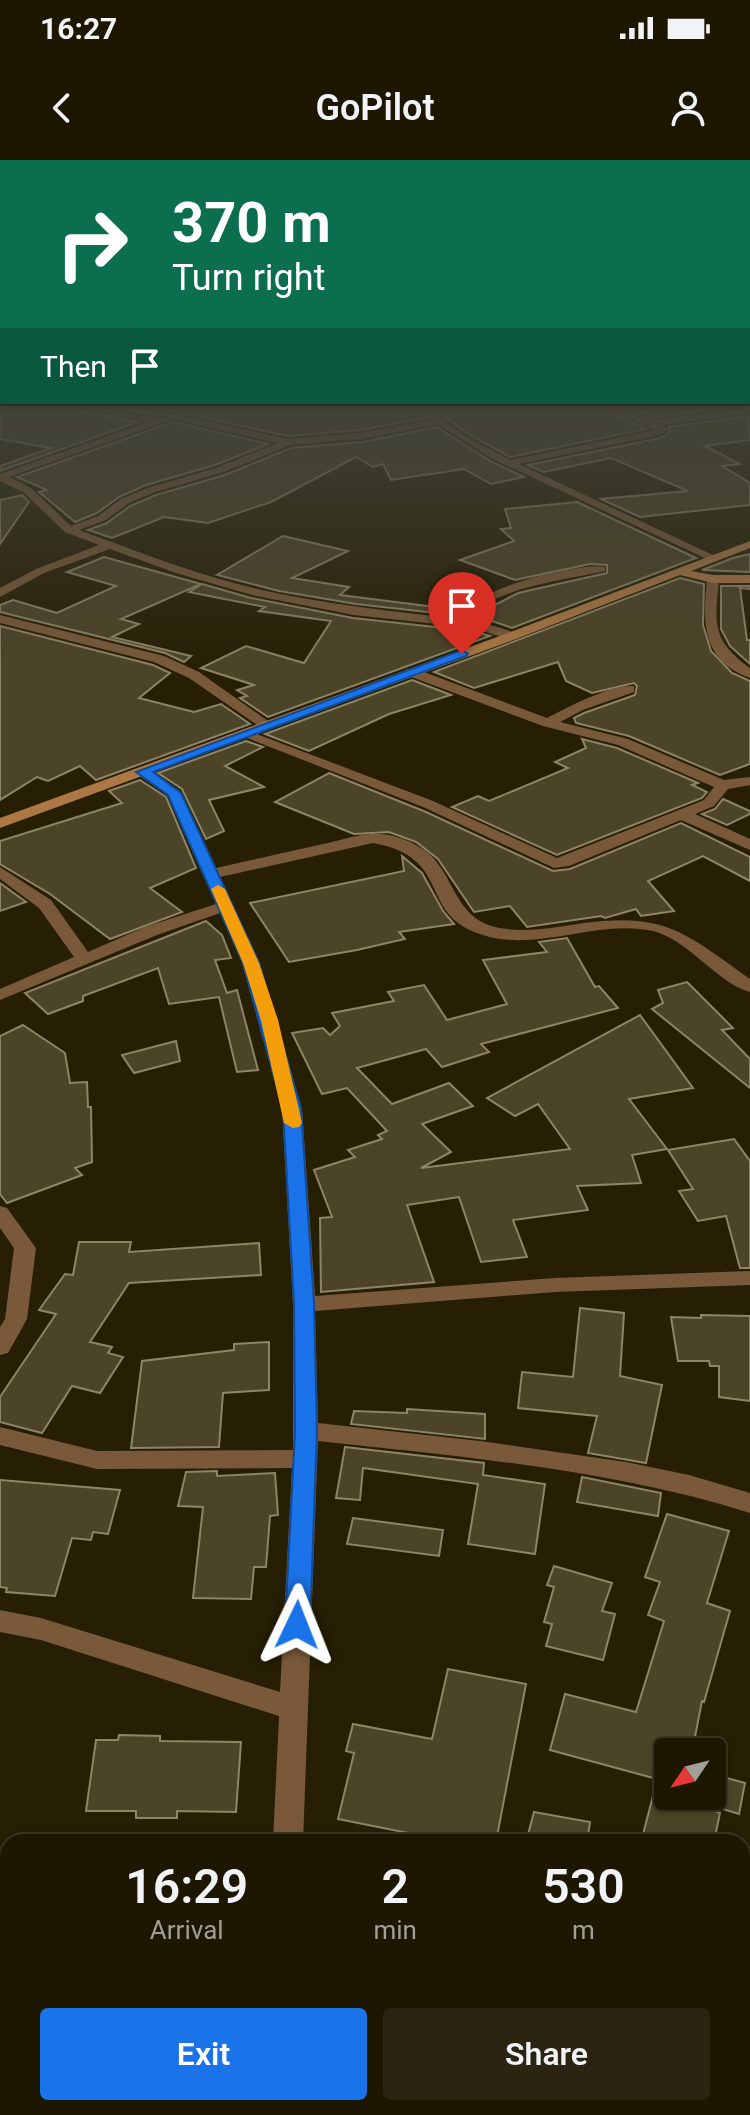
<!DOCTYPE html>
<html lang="en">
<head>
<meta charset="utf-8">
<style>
  :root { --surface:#1d1702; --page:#2a2411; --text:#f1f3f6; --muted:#a09f99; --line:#3b3624; --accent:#1a73e8 }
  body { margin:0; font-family:Roboto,sans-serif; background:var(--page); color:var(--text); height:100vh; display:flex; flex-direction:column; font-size:30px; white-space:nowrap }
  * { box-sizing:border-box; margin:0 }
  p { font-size:26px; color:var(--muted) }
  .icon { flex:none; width:44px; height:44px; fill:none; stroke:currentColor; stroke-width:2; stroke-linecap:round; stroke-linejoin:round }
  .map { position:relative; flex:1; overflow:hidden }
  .panel { position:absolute; left:0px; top:1674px; width:750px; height:282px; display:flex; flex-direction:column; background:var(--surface); border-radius:24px 24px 0 0; box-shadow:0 2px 6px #0004,0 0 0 2px var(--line) }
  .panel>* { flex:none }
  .guide { position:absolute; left:0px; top:0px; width:750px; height:244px; box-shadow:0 2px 6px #0004,0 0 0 2px var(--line); background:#0b6e4f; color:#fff; overflow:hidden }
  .needle { width:52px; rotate:235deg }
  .fabs { position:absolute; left:654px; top:1578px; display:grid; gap:16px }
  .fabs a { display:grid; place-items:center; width:72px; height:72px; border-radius:8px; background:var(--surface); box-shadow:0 2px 6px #0004,0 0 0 2px var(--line); font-size:40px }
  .pin { position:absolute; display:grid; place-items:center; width:68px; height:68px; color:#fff; margin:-82px -34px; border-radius:50% 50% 50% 0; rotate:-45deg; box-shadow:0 0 8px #0007 }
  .pin .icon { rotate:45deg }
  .me { position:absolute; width:88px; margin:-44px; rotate:2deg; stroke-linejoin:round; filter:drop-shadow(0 0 6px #0008) }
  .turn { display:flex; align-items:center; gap:28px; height:168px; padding:0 40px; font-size:36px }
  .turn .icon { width:104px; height:104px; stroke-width:2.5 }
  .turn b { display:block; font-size:56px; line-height:68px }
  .then { display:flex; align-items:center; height:76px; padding:0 40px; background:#0003; gap:16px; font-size:30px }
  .eta { display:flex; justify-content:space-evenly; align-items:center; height:136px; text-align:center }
  .eta b { font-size:48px; font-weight:600; line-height:56px }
  .primary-button { display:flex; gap:16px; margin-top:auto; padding:16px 40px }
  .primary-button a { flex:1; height:92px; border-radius:8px; background:var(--accent); color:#fff; font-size:32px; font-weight:600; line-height:92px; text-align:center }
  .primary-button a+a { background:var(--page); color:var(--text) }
  .status { display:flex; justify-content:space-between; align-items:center; height:56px; padding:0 40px; background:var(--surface); direction:ltr }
  .status svg { height:22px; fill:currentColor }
  header { display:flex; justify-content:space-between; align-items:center; height:104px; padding:0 40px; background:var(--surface); font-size:36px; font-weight:600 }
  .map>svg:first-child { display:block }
  .building { fill:#4c4427; stroke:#8e8466; stroke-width:2 }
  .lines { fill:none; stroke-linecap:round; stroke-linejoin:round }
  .street { fill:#7a593a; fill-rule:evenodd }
  .secondary { fill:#ad7845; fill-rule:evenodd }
  .route { fill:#1a73e8; stroke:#114b97; stroke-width:2 }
  .slow { fill:#f59e0b }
</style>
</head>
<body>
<div class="status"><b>16:27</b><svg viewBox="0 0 49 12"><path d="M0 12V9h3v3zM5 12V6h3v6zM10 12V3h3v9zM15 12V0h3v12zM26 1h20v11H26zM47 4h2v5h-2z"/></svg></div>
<header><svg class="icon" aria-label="back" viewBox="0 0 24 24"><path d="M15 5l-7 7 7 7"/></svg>GoPilot<svg class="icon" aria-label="person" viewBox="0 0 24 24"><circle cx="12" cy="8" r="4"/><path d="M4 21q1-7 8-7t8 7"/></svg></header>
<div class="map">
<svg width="750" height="1955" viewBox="0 0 750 1955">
  <rect width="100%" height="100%" fill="#271f03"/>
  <!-- building -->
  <g class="building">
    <polygon points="9,242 32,242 138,262 0,311 0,306 51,288 0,279 0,248"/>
    <polygon points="131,242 198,242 161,255 116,248"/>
    <polygon points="218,242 406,242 425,258 361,270 288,276 192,255"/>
    <polygon points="425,242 587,242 646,269 510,297 467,273"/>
    <polygon points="613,242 723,242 731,247 654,257"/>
    <polygon points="748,256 750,280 705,286 740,304 722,306 750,323 750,345 640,357 601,339 688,331 611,298 544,312 528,305 660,278 669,273 669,267"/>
    <polygon points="173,262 268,284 215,305 146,325 119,337 97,353 75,362 39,332 47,330 17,317"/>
    <polygon points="437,267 490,301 524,317 491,324 464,309 391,320 383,304 373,307 356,297 271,342 208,363 164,357 112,378 88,370 107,363 130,346 156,335 225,315 291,288 362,282"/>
    <polygon points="22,335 29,342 0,384 0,340"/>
    <polygon points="577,342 696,398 512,468 475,455 518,433 607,413 607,405 590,404 515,420 460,400 514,381 501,369 511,368 505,349"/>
    <polygon points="283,376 348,391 292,418 349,427 340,435 459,450 454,455 356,444 279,431 217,415"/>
    <polygon points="750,394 750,412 702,410 733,398"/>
    <polygon points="104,397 201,424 121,459 139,464 112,477 191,496 184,502 165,493 0,452 0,445 13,440 57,453 116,426 67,412"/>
    <polygon points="680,418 704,424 703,465 711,491 732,513 750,521 750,604 720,615 629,576 576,563 574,558 584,553 635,535 637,526 634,523 592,533 566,521 558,502 474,528 434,512"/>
    <polygon points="202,424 251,438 353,458 472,471 490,476 268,557 240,538 247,536 237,530 254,525 201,508 246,486 304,503 331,461 259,451 265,447 189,432"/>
    <polygon points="721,426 750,426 750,429 740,428 747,480 750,480 750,504 730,486 721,469"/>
    <polygon points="0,466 153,505 170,513 139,538 194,552 221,544 250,564 96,620 80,606 48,621 37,617 0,640"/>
    <polygon points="412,520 451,535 389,554 309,591 265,574"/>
    <polygon points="582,579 617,588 698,623 692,625 707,632 702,638 557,695 452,647 478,636 489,641 568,608 555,602 586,588"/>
    <polygon points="246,581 263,587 225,606 264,627 209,640 224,671 206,679 182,629 158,613"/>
    <polygon points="329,613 426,652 553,711 570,709 681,663 750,697 750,721 703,696 648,721 674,751 641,756 636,749 605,758 601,756 527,767 510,746 474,752 438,699 416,682 389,672 354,674 275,642"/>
    <polygon points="140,620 166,637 196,708 150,728 182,752 110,779 50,734 0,704 0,681 122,643 109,631"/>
    <polygon points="723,639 750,651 750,654 727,665 702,654 715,649"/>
    <polygon points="402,696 422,713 443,751 454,764 399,772 405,779 357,790 289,802 250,743 404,711"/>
    <polygon points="0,723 26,742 0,751"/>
    <polygon points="206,761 222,775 231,798 215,800 227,833 237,830 258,910 237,912 219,837 169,844 158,808 83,836 83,841 48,854 25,833"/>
    <polygon points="567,778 595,827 599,826 618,848 481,884 489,892 442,907 426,889 357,908 392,944 449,923 473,946 422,964 451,992 421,1008 570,989 538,944 515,956 487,938 640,855 693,928 629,939 667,989 632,995 641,1023 577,1026 588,1050 513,1060 527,1097 481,1102 459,1037 407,1045 434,1122 321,1132 320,1058 332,1057 314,1010 355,997 348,990 382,979 378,975 387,971 347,928 322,934 292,873 323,868 330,875 340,866 332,853 394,841 388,832 424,825 447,860 507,844 483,800 547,792 539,782"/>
    <polygon points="687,822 733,868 722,870 750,899 750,928 652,849 663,843 658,830"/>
    <polygon points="23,865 65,893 70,923 87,922 88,947 91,947 92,1002 75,1008 82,1015 7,1043 0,1034 0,876"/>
    <polygon points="176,881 180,901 134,913 122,895"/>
    <polygon points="734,979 750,1001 750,1108 740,1108 726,1056 698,1061 679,1031 693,1029 668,990"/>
    <polygon points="79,1082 131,1082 129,1092 259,1083 261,1115 129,1123 90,1182 112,1187 108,1193 123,1197 100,1233 72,1226 42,1273 0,1262 0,1237 56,1154 39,1150 65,1114 73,1115"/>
    <polygon points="580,1148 624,1153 620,1216 662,1225 646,1303 588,1293 597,1256 518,1248 522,1212 573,1217"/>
    <polygon points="701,1155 750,1156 750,1241 719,1237 719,1206 710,1206 709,1201 678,1201 671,1157 701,1158"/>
    <polygon points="269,1182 269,1230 223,1233 219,1287 131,1288 142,1201 234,1190 234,1184"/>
    <polygon points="407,1249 485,1254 485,1279 351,1264 354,1251 407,1253"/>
    <polygon points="345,1287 484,1303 483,1315 545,1324 535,1394 468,1384 478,1324 363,1308 360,1340 336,1338"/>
    <polygon points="217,1311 217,1316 275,1313 278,1355 270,1356 266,1407 254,1407 251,1439 193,1438 203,1347 178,1346 186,1312"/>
    <polygon points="582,1317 661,1333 658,1356 577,1342"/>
    <polygon points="0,1320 120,1330 108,1374 93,1372 91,1380 72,1378 55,1436 6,1432 7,1428 0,1427"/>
    <polygon points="667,1354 729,1371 707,1443 730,1451 704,1542 702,1541 692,1592 668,1592 668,1622 550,1590 565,1534 636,1552 664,1461 648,1455 660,1422 645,1417"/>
    <polygon points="353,1358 443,1370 439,1396 347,1384"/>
    <polygon points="554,1406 612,1423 602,1451 615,1454 603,1500 546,1486 552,1464 544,1462 554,1427 547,1425"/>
    <polygon points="448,1509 526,1524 496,1682 453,1682 338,1659 354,1593 346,1591 353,1564 432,1579"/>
    <polygon points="119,1575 160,1576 160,1581 241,1582 236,1652 177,1651 177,1658 136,1658 136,1651 86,1651 96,1580 118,1580"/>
    <polygon points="716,1615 745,1623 739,1654 710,1645"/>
    <polygon points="654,1632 720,1653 714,1682 641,1682"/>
    <polygon points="534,1652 590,1662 587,1682 526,1682"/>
  </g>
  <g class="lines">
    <!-- street -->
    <g class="street">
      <polygon points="0,239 2,242 6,242 0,245"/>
      <path d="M67,242c30,0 58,14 87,16 20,1 40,-16 61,-16l-33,14 106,23 73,-6 71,-13 -23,-18h11l45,34 45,24 146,-30 -66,-28h14l50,18 96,-13v6l-88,12 6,5 -9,5 -140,29 196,92v4l-4,1 -220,-103 -53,-34 -77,15 -71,6 -66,27 -69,20 -26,11 -23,17 -27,10c58,21 115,44 174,58 68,16 137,23 206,31l-2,-3c20,-27 115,-53 148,-49v4c-44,10 -99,14 -135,44l8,6 38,12 2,3 -6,4 -39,-12 -119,-13 -102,-20 -76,-22 -66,-24 -66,24 -44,24v-9l36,-19 63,-24 -34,-13 -42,-40 -23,-11v-7l148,-52zM173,259l105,24 -62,25 -69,20 -26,11 -23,17 -27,10 -40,-38 -22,-11z"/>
      <path d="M713,415l6,4c-4,45 -8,60 31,89v10c-49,-18 -47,-56 -43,-99z"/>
      <polygon points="0,455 164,496 199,512 275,566 263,569 189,518 154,502 0,463"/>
      <path d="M406,509h10l131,49c21,-11 64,-34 87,-32v6l-51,18 -23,12 68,17 96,41 26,-3v8l-22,4 -14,17 -19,8 55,25v11l-69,-30 -112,46 -15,2 -131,-61 -186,-73 12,-3 184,70 124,57 147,-58 10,-13 -96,-42 -75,-19 -137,-51z"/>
      <path d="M143,608l36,22 37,78c36,-8 71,-16 107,-24 16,-3 32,-9 48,-10 22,-2 51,10 65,27 21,27 24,60 64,67 28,5 57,-1 84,-5 82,-11 103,11 166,56v13c-32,-8 -61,-52 -97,-61 -60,-13 -122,26 -181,0 -52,-23 -22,-74 -99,-88l-153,34 40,86 42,146 13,187 240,-18 195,-7v14l-195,7 -240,19 3,112 162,18 146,21 63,13 61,18v20c-140,-44 -287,-56 -432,-72l-15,401h-30l6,-126 -238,-76 -41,-8v-22l41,8 239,74 12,-224 -195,1 -97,-24v-18l97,24 196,-1v-146l-11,-195 -40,-146 -22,-50 -63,22 -157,65v-11l74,-32 -35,-49 -39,-29v-12l51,33 37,52 57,-25 71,-23 -48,-109 -30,-20 -2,-3z"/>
      <polygon points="0,1046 7,1048 36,1088 27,1159 8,1193 0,1195 0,1167 5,1159 14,1088 0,1068"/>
      <polygon points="750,1700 750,1762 742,1765 742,1703"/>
      <polygon points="0,1778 8,1782 8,1814 0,1810"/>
      <rect x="240" y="1948" width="34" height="7"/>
    </g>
    <!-- secondary -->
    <polygon class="secondary" points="750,381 750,388 691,411 713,415 750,415 750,423 713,423 680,415 516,479 0,668 0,658 508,473"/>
  </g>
  <!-- sky -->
  <linearGradient id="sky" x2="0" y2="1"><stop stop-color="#151102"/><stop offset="0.47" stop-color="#414239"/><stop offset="1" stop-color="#414239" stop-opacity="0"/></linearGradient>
  <rect width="750" height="512" fill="url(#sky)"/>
  <!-- route -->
  <polygon class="route" points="462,490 468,494 466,496 153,612 181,633 259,803 301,949 314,1144 317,1271 310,1465 306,1473 297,1476 288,1473 285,1465 295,1271 294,1144 283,949 243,803 168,635 136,612"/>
  <!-- slow -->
  <polygon class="slow" points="218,725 225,729 259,803 278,860 302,963 299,967 293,968 284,963 261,860 243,803 211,729"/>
</svg>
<div class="fabs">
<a><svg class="needle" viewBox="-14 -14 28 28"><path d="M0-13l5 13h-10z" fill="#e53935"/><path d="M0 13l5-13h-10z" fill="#a09f99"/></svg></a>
</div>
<div class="pin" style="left:462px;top:494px;background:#d93025"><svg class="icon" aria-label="arrive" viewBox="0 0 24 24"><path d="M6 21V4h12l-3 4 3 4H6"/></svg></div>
<svg class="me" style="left:297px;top:1465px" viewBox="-20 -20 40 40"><path d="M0-17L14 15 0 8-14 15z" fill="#1a73e8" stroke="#fff" stroke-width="4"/></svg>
<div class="guide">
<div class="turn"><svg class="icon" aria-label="right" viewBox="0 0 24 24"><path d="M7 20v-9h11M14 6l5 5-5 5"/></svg><div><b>370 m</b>Turn right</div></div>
<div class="then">Then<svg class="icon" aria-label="arrive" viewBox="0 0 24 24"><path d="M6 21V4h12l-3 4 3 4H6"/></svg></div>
</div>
<section class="panel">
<div class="eta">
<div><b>16:29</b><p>Arrival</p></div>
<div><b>2</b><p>min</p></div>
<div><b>530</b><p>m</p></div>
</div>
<div class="primary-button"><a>Exit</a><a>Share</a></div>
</section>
</div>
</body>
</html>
